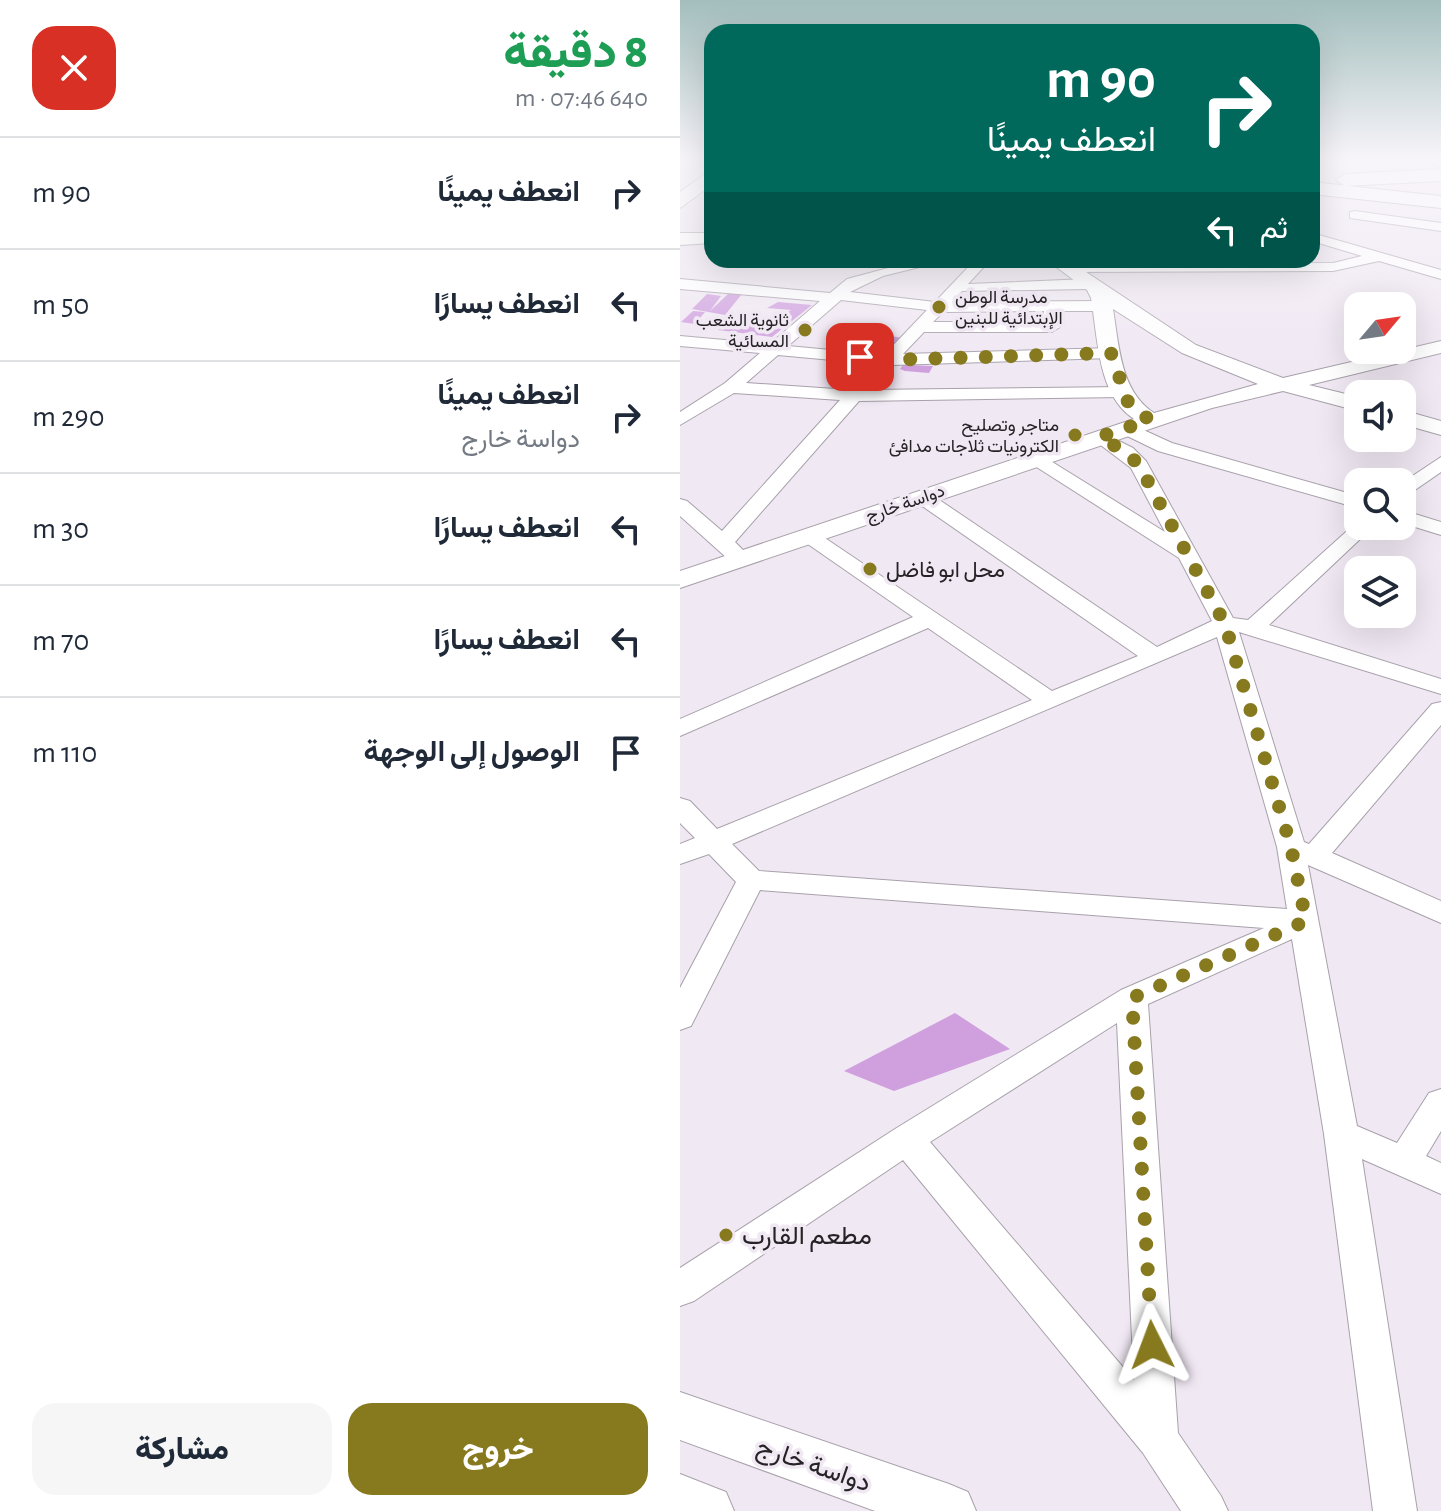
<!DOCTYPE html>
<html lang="ar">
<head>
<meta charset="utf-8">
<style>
  :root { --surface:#fff; --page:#f6f6f7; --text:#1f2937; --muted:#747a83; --line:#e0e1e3; --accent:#87791e }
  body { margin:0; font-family:"Alegreya Sans",Vazirmatn,sans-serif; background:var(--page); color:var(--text); direction:rtl; height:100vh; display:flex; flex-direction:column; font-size:30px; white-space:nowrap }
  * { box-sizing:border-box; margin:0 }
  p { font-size:26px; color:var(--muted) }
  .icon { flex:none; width:44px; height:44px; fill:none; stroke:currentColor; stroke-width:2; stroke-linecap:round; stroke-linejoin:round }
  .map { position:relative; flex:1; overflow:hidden; direction:ltr }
  .details { display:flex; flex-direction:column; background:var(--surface); width:680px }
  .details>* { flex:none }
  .top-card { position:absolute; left:24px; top:24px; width:616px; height:244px; border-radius:24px; box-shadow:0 8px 32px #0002; direction:rtl; background:#00695c; color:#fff; overflow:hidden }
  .needle { width:52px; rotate:61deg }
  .controls { position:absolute; left:664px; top:292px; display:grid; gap:16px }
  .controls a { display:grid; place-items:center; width:72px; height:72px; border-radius:16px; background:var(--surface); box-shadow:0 8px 32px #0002; font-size:40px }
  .pin { position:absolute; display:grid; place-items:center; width:68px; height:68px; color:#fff; margin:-34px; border-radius:16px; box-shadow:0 4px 12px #0006 }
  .me { position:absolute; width:88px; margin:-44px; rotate:357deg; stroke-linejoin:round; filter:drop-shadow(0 0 6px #0008) }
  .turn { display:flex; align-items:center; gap:28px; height:168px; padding:0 32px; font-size:36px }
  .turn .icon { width:104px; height:104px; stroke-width:2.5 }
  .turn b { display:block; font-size:56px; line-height:68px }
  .then { display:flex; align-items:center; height:76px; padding:0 32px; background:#0003; gap:16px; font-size:30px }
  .round { display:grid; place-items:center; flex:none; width:84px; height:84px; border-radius:24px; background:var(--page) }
  .summary { display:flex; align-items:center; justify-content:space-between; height:136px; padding:0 32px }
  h1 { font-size:48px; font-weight:800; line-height:60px; color:#1e9e55 }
  .action { display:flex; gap:16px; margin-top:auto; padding:16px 32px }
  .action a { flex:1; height:92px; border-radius:24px; background:var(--accent); color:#fff; font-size:32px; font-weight:800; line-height:92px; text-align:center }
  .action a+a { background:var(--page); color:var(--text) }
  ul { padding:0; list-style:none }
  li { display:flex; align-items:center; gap:24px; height:112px; padding:0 32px; border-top:2px solid var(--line) }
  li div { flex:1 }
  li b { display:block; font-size:30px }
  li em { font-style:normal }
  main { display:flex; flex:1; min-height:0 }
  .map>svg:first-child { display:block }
  .building { fill:#cf9fde }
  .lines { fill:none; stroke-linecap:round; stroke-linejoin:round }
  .minor-casing { stroke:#a8a1ab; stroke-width:2 }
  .tertiary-casing { stroke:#a8a1ab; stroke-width:2 }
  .secondary-casing { stroke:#a8a1ab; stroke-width:2 }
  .primary-casing { stroke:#a8a1ab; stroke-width:2 }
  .minor { fill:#fff; fill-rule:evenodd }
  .tertiary { fill:#fff; fill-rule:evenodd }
  .secondary { fill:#fff; fill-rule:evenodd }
  .primary { fill:#fff; fill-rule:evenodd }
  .route { stroke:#87791e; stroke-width:14; stroke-dasharray:0 25.2 }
  .poi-dot { fill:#87791e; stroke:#f0e8f3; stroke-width:3 }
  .labels { text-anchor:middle; stroke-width:7; stroke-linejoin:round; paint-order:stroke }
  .far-poi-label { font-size:18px; fill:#262327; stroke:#f0e8f3; text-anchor:end }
  .far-street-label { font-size:18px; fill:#262327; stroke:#f0e8f3 }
  .poi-label { font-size:22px; fill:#262327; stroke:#f0e8f3; text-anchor:start }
  .near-poi-label { font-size:26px; fill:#262327; stroke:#f0e8f3; text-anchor:start }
  .near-street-label { font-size:26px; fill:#262327; stroke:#f0e8f3 }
</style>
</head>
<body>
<main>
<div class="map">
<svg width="761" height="1511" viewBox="0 0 761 1511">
  <rect width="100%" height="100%" fill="#f0e8f3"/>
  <!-- building -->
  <g class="building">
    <polygon points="27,294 41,296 30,311 48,294 62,294 45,315 12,309"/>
    <polygon points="98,302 132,305 92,337 38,330 51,321 87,326 111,310 87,308"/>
    <polygon points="13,311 25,312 15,324 1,322"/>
    <polygon points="201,335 225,338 209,355 189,353"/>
    <polygon points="223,365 227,365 253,366 249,373 225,371 220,369"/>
    <polygon points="275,1013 330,1049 214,1091 164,1071"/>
  </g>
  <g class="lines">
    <defs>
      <g id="minor">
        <polygon points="746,159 760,159 761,169"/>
        <polygon points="675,211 761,223 761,231 670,218 670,212"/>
        <polygon points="632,233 761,270 761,279 699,261 653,271 387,272 380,268 387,264 653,263 682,256 632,241"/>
        <path d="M238,260h30l-65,16 -33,16 85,10 40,-42h15l-22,24 120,-5 8,5 -8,5 -126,2 -10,11 150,-1 8,5 -8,5h-42v16l-8,5h-128l-21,22 208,-6 8,5 -8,5 -218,7 -24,25 254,-3 9,5 -9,5 -264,4 -124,141 12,12 -3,5h-16l-48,-43v-17l7,2 35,30 118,-131 -106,-7 -54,32v-13l45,-29 35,-30 -80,-7v-10l90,8 50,-43 -140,-12v-10l150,14 17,-14zM161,300l86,10 -43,45 -96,-9zM364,311v11h-111l10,-10zM98,355l97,9 -25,26 -104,-7z"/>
        <polygon points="446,422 492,443 678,496 678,508 478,451 439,432 437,428"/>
        <path d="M419,431l34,17 13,13 87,157 15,2 109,-98 1,4h16l-105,99 172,54v15l-202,-62 65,210 5,2 123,-140 9,-2v23l-109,128 109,48v22l-133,-58 49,261 40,17 32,-50 12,-4v42l-15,25 15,7v31l-79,-35 55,352h-44l-49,-377 -32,-195 -144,65 30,429 43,63 7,15h-47l-38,-58 -240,-293 -209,141 -14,5v-38l215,-139 226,-139 143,-62 -504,-38 -69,136 -11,4v-42l56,-106 -27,-28 -29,10v-20l15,-6 -15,-15v-25l10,3 27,28 315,-129 -104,-72 -248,108v-17l233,-102 -111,-77 -3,-4 3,-4h14l236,159 86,-35 -223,-155 -3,-4 3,-4h14l228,154 55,-26 -33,-63 -155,-99 3,-4h14l124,77 -34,-64 -41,-31zM537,637l60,210 10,62 -528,-38 -27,-27zM437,1023l17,357 -204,-238z"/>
        <polygon points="761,457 761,472 722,499 722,483"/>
        <polygon points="722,510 761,522 761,535 722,523"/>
      </g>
      <g id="tertiary">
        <path d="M367,260h21l128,85 87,33 158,-37v12l-132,32 49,12v14l-75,-20 -71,17 -532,180v-17l454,-152c-37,-24 -36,-82 -43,-121l-4,-8zM433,309l69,44 76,31 -104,29c-34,-22 -35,-68 -41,-104z"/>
        <polygon points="722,410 761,421 761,435 722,424"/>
        <polygon points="0,1392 269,1484 288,1492 296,1511 195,1511 0,1440"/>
        <polygon points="0,1474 46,1492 54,1511 0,1511"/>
      </g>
      <g id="secondary">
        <polygon points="32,169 32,185 0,208 0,192"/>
        <polygon points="761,169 761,181 665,186 656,180 665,174"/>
        <polygon points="0,233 32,233 32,243 0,245"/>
      </g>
      <polygon id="primary" points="632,182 761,196 761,208 632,194"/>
    </defs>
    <!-- minor casing -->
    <use href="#minor" class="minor-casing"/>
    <!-- tertiary casing -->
    <use href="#tertiary" class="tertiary-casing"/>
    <!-- secondary casing -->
    <use href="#secondary" class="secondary-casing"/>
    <!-- primary casing -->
    <use href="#primary" class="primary-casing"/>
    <!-- minor -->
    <use href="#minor" class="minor"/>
    <!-- tertiary -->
    <use href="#tertiary" class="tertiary"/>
    <!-- secondary -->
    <use href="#secondary" class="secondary"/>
    <!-- primary -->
    <use href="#primary" class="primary"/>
  </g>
  <!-- sky -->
  <linearGradient id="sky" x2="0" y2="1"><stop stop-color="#a3bebd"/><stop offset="0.43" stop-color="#f8f5fa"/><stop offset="1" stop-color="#f8f5fa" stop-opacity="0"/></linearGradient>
  <rect width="761" height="370" fill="url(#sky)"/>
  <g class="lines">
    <!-- route -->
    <polyline class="route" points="180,357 208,360 431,353 449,405 470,420 419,437 446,452 459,465 545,624 611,847 626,921 452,998 472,1345"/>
  </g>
  <!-- markers -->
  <g class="poi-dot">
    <circle cx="259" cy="307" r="8"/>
    <circle cx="125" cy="330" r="8"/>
    <circle cx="395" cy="435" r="8"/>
    <circle cx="190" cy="569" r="8"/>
    <circle cx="46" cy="1235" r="8"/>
  </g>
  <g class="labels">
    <!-- far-poi labels -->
    <g class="far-poi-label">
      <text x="275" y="303" text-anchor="start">مدرسة الوطن<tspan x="275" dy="21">الإبتدائية للبنين</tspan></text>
      <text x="109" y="326">ثانوية الشعب<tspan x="109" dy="21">المسائية</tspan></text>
      <text x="379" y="431">متاجر وتصليح<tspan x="379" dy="21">الكترونيات ثلاجات مدافئ</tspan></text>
    </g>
    <!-- far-street labels -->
    <g class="far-street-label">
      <text transform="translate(225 503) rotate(-19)" y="6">دواسة خارج</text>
    </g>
    <!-- poi labels -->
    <g class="poi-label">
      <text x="206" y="577">محل ابو فاضل</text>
    </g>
    <!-- near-poi labels -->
    <g class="near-poi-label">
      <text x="62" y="1244">مطعم القارب</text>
    </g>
    <!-- near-street labels -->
    <g class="near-street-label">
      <text transform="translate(134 1464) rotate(19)" y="9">دواسة خارج</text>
    </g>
  </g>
</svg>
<div class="controls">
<a><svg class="needle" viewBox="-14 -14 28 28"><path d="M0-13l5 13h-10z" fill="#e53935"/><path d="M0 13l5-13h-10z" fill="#747a83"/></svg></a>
<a><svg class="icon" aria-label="sound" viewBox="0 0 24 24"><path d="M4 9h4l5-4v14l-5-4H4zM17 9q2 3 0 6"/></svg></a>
<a><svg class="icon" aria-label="search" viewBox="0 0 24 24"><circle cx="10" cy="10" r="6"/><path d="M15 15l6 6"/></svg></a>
<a><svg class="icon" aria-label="layers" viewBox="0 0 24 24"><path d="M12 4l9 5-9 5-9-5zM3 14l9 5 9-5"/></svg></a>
</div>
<div class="pin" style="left:180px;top:357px;background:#d93025"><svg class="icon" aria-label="arrive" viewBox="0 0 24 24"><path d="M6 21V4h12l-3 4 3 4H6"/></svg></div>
<svg class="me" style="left:472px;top:1345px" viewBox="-20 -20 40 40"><path d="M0-17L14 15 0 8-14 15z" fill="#87791e" stroke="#fff" stroke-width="4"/></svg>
<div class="top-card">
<div class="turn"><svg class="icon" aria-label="right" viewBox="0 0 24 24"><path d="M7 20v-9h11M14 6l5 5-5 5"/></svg><div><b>90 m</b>انعطف يمينًا</div></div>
<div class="then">ثم<svg class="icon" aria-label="left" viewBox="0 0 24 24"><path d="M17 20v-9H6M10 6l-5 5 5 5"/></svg></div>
</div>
</div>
<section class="details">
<div class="summary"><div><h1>8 دقيقة</h1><p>640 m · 07:46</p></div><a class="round" style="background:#d93025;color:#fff"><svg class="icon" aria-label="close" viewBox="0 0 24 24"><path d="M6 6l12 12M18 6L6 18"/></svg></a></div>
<ul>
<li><svg class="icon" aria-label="right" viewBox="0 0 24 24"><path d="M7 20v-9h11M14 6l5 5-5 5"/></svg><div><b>انعطف يمينًا</b></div><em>90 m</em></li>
<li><svg class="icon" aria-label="left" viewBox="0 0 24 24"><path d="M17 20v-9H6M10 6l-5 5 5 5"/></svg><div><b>انعطف يسارًا</b></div><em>50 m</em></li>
<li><svg class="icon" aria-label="right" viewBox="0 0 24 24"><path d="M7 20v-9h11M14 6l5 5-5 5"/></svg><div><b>انعطف يمينًا</b><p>دواسة خارج</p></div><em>290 m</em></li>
<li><svg class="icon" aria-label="left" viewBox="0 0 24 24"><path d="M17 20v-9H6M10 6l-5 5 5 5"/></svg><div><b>انعطف يسارًا</b></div><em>30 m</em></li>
<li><svg class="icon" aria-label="left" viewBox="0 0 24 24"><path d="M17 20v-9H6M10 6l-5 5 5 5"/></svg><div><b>انعطف يسارًا</b></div><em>70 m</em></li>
<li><svg class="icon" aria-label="arrive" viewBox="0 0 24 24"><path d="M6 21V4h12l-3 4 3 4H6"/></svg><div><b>الوصول إلى الوجهة</b></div><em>110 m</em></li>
</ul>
<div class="action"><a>خروج</a><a>مشاركة</a></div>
</section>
</main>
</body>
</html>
